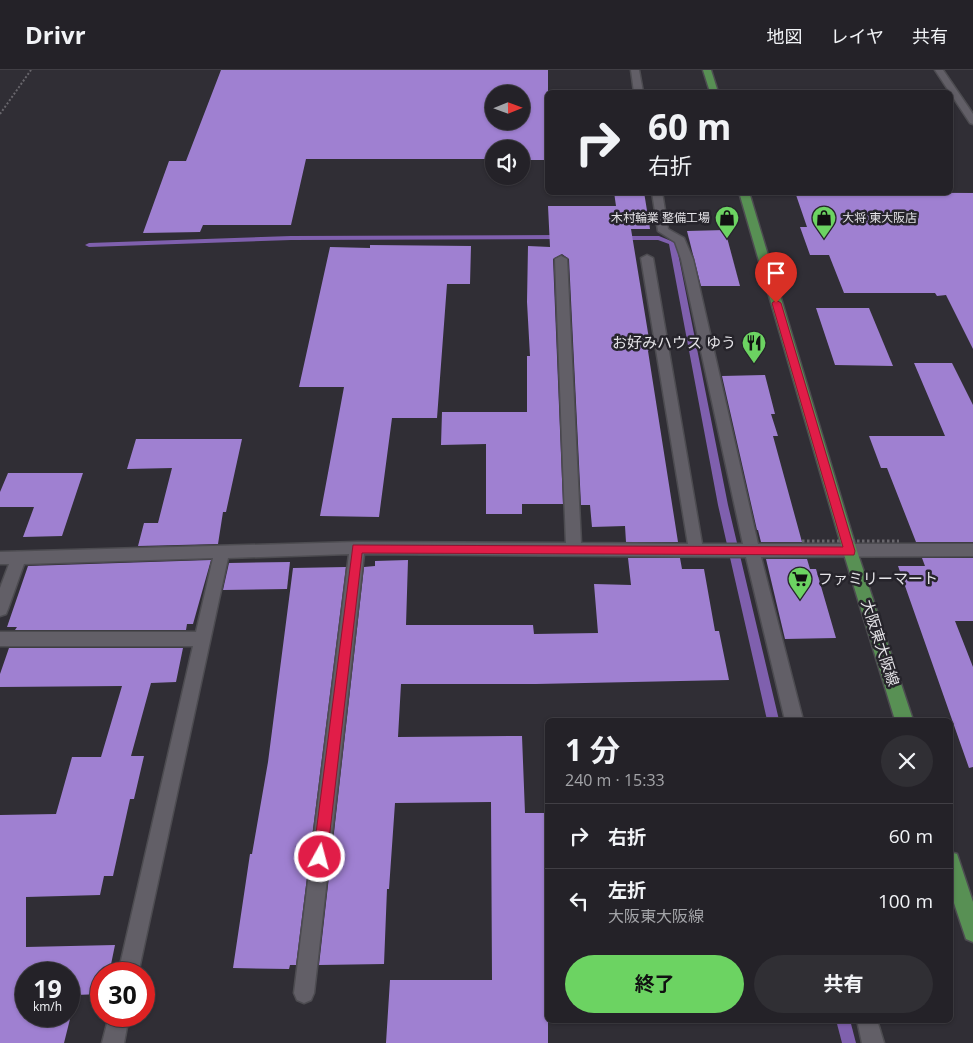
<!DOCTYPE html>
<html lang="ja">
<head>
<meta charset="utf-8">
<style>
  :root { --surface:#242228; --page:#302f34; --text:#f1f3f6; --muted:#a3a4a8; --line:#413f45; --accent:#6cd362 }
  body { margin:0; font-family:"Open Sans","Noto Sans JP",sans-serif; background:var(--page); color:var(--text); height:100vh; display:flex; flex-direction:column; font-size:19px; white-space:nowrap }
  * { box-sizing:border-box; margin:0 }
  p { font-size:16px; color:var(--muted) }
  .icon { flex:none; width:28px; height:28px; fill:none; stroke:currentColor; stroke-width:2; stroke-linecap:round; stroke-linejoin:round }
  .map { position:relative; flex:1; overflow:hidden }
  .panel { position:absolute; left:545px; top:648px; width:408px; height:305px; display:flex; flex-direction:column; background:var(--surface); border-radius:8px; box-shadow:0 1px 4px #0004,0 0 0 1px var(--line) }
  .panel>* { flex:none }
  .top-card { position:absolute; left:545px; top:20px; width:408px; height:105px; border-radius:8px; box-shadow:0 1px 4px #0004,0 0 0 1px var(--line); background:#242228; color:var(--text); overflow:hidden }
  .needle { width:32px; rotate:89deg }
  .controls { position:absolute; left:485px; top:15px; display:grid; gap:10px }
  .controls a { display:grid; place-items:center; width:45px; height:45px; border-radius:50%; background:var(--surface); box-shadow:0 1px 4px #0004,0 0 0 1px var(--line); font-size:25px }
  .speed { position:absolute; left:15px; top:892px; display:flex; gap:10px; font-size:25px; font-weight:700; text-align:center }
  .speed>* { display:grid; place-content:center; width:65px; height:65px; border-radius:50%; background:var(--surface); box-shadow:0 1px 4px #0004,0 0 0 1px var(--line); line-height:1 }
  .speed small { font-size:12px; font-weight:400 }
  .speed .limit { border:8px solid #d22; background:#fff; color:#111 }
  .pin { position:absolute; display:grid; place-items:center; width:42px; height:42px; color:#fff; margin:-51px -21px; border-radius:50% 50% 50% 0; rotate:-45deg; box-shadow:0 0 5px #0007 }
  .pin .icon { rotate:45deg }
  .me { position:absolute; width:55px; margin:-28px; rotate:7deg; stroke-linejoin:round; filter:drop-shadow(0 0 4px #0008) }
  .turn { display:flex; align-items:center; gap:18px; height:105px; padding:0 20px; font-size:22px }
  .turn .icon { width:65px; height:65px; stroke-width:2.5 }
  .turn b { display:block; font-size:35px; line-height:42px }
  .round { display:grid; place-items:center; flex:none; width:52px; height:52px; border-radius:26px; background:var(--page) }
  .head { display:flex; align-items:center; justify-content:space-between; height:85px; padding:0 20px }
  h1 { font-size:30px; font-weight:700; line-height:38px }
  .primary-button { display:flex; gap:10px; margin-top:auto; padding:10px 20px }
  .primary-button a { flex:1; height:58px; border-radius:30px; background:var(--accent); color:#111; font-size:20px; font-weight:700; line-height:58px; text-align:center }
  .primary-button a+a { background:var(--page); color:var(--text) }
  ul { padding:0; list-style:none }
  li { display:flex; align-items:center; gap:15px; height:65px; padding:0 20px; border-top:1px solid var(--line) }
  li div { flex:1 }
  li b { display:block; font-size:19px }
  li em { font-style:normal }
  header { display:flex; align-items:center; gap:30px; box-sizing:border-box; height:70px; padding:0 25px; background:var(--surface); border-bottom:1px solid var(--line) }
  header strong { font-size:24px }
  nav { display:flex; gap:28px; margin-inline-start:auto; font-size:18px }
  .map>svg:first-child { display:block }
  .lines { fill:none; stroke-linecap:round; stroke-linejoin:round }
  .stream { fill:#7f60ae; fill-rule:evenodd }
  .building { fill:#9f80d1; fill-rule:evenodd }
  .minor-casing { stroke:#4d4c51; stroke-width:3 }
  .major-casing { stroke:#4d4c51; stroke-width:3 }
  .path { stroke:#68666c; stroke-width:2; stroke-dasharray:2 2; stroke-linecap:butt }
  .minor { fill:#625f67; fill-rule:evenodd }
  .major { fill:#589054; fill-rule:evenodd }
  .path-bridge { stroke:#68666c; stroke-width:3; stroke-dasharray:2.5 2.5; stroke-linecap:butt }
  .route { fill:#e11d48; stroke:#92132f }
  .labels { text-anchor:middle; stroke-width:5; stroke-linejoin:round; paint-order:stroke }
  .far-poi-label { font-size:12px; fill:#e5e4e8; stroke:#26242b; text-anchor:end }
  .poi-label { font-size:15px; fill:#e5e4e8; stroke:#26242b; text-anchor:end }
  .street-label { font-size:15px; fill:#e5e4e8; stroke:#26242b }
</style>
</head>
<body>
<header>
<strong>Drivr</strong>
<nav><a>地図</a><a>レイヤ</a><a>共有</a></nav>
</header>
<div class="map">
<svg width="973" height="973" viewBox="0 0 973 973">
  <rect width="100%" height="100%" fill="#302e35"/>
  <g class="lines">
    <!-- stream -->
    <g class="stream">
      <polygon points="563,165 567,167 566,169 291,170 89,177 85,175 89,173 291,166"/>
      <polygon points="617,166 659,166 676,173 728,435 779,650 767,650 718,435 669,174 658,170 617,170"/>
      <polygon points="836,950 850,950 856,973 842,973"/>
    </g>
  </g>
  <!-- building -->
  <g class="building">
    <path d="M221,0h327v90h-27v-11h-27v10h-188l-15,66h-88l-3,7 -57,1 26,-72h17zM494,24h27v27h-27z"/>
    <polygon points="614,122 644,122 650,159 631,159 651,281 648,281 678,472 626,472 625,456 592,457 590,435 581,435 569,189 562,184 553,189 563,434 522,434 522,444 486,444 486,374 441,375 442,342 527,342 527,286 530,286 527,232 528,176 550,177 548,136 616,136"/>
    <polygon points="795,122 973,123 973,279 946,225 937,226 935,223 844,223 829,185 810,185 800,157 807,157"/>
    <polygon points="725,160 740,216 701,216 687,161"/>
    <polygon points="370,175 471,176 470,214 447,214 437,348 392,348 379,447 320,446 344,317 299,317 330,177 370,178"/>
    <polygon points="816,238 869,238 893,296 835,295"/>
    <polygon points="914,293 952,293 973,335 973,472 916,472 887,398 881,398 869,366 945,366"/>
    <polygon points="765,305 775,344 771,344 778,366 773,366 802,472 761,472 758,460 757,460 722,306"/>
    <polygon points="136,369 242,369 226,442 223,442 218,474 138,476 144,453 158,453 172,398 127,399"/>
    <polygon points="8,403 83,403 62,466 23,467 34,437 0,437 0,422"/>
    <polygon points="628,488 680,488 682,499 704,499 715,561 719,561 729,610 536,614 401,614 398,667 522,666 525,743 548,743 548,973 386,973 390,910 492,910 491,732 395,733 389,819 387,819 384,894 319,895 364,497 375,496 375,491 408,490 406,555 533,555 534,564 598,563 594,514 631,515"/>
    <polygon points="922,488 973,488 973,551 955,551 973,597 973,697 969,698 898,496 925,496"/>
    <polygon points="766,489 807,489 810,499 816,499 836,568 785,569"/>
    <polygon points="211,490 193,554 187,554 186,560 15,560 17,557 7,557 28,496"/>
    <polygon points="290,492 287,519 223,520 229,493"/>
    <polygon points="346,497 296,895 290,895 289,899 233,898 250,784 252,784 268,692 293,498"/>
    <path d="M9,578h174l-7,34 -25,1 -20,73h13l-10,43h-4l-17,77h-9l-4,19 -74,2v50l89,-2 -6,29h-8v20l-25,1 -12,48h-64v-228l56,-1 16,-57h29l21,-71 -122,1v-13zM26,904h43v42h-43z"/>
  </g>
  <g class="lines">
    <defs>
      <g id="minor">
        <polygon points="631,0 639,0 643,22 634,22"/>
        <polygon points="935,0 943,0 973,44 973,54 970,53"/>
        <polygon points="652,122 662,122 668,159 684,168 693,189 758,474 973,474 973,486 761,487 803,650 785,650 746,487 364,484 314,923 311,930 304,933 297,930 294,923 349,484 228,488 138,904 118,904 193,576 0,576 0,562 196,562 213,488 24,494 8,539 6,544 0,546 0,518 9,494 0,494 0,482 357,472 566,473 555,189 561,186 567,189 581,473 688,474 641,188 647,185 653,188 702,474 743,474 681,189 675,172 658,161"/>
        <polygon points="109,946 129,946 124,973 102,973"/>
        <polygon points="857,950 877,950 884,973 862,973"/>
      </g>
      <g id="major">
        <polygon points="703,0 711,0 718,22 710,22"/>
        <polygon points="739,122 749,122 857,481 913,650 895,650 843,481"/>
        <polygon points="950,782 957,784 973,832 973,872 966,869 950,821"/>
      </g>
    </defs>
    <!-- minor casing -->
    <use href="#minor" class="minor-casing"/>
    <!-- major casing -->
    <use href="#major" class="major-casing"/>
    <!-- path -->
    <polyline class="path" points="0,44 31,0"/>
    <!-- minor -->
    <use href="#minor" class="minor"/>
    <!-- major -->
    <use href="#major" class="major"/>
    <!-- path-bridge -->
    <polyline class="path-bridge" points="802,471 899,471"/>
  </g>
  <!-- route -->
  <polygon class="route" points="776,230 781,233 855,481 854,485 362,483 327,787 325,792 320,795 315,792 313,787 353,475 843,477 772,233"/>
  <!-- icons -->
  <defs>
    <symbol id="shop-pin" viewBox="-11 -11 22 30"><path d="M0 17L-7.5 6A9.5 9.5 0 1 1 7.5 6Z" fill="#6cd362" stroke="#26242b"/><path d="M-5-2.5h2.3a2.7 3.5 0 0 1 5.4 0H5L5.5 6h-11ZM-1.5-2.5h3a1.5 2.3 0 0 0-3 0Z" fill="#111"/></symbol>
    <symbol id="restaurant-pin" viewBox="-11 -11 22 30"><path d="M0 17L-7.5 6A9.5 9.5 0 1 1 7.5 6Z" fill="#6cd362" stroke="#26242b"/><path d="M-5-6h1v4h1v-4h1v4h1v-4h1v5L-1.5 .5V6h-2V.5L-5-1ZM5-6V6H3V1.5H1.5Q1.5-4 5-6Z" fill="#111"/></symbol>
    <symbol id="supermarket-pin" viewBox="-11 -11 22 30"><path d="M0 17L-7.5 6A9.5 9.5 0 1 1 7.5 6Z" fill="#6cd362" stroke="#26242b"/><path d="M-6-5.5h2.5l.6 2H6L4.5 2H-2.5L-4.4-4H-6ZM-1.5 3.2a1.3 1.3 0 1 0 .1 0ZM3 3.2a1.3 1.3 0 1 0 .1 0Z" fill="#111"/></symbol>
  </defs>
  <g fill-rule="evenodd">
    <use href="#shop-pin" x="713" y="134" width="28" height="38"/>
    <use href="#shop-pin" x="810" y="134" width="28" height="38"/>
    <use href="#restaurant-pin" x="740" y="259" width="28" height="38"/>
    <use href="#supermarket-pin" x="786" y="495" width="28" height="38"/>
  </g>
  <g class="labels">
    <!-- far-poi labels -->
    <g class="far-poi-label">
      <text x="710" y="152">木村輪業 整備工場</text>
      <text x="842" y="152" text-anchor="start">大将 東大阪店</text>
    </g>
    <!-- poi labels -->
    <g class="poi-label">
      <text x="736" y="278">お好みハウス ゆう</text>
      <text x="818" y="514" text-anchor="start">ファミリーマート</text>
    </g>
    <!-- street labels -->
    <g class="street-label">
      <text transform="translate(880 573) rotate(72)" y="5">大阪東大阪線</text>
    </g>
  </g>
</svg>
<div class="controls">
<a><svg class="needle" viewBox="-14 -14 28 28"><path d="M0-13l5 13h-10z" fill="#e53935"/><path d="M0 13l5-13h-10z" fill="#a3a4a8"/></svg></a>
<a><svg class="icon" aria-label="sound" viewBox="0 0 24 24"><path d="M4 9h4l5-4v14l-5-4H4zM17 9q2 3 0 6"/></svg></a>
</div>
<div class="speed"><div>19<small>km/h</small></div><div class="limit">30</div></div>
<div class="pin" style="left:776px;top:233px;background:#d93025"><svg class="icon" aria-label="arrive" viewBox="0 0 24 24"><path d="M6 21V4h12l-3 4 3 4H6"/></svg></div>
<svg class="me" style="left:320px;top:787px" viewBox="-20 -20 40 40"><circle r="17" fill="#e11d48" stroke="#fff" stroke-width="3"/><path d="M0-11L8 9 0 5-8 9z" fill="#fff"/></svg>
<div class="top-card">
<div class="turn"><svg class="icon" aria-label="right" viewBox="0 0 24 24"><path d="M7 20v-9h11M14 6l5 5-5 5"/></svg><div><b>60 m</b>右折</div></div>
</div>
<section class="panel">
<div class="head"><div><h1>1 分</h1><p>240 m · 15:33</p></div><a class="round"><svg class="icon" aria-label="close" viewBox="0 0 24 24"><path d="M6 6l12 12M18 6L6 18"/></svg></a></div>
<ul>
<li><svg class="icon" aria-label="right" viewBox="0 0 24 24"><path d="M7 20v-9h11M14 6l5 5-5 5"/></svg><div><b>右折</b></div><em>60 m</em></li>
<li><svg class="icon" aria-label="left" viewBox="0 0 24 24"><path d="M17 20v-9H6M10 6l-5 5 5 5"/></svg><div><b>左折</b><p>大阪東大阪線</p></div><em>100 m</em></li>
</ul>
<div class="primary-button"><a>終了</a><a>共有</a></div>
</section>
</div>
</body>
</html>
